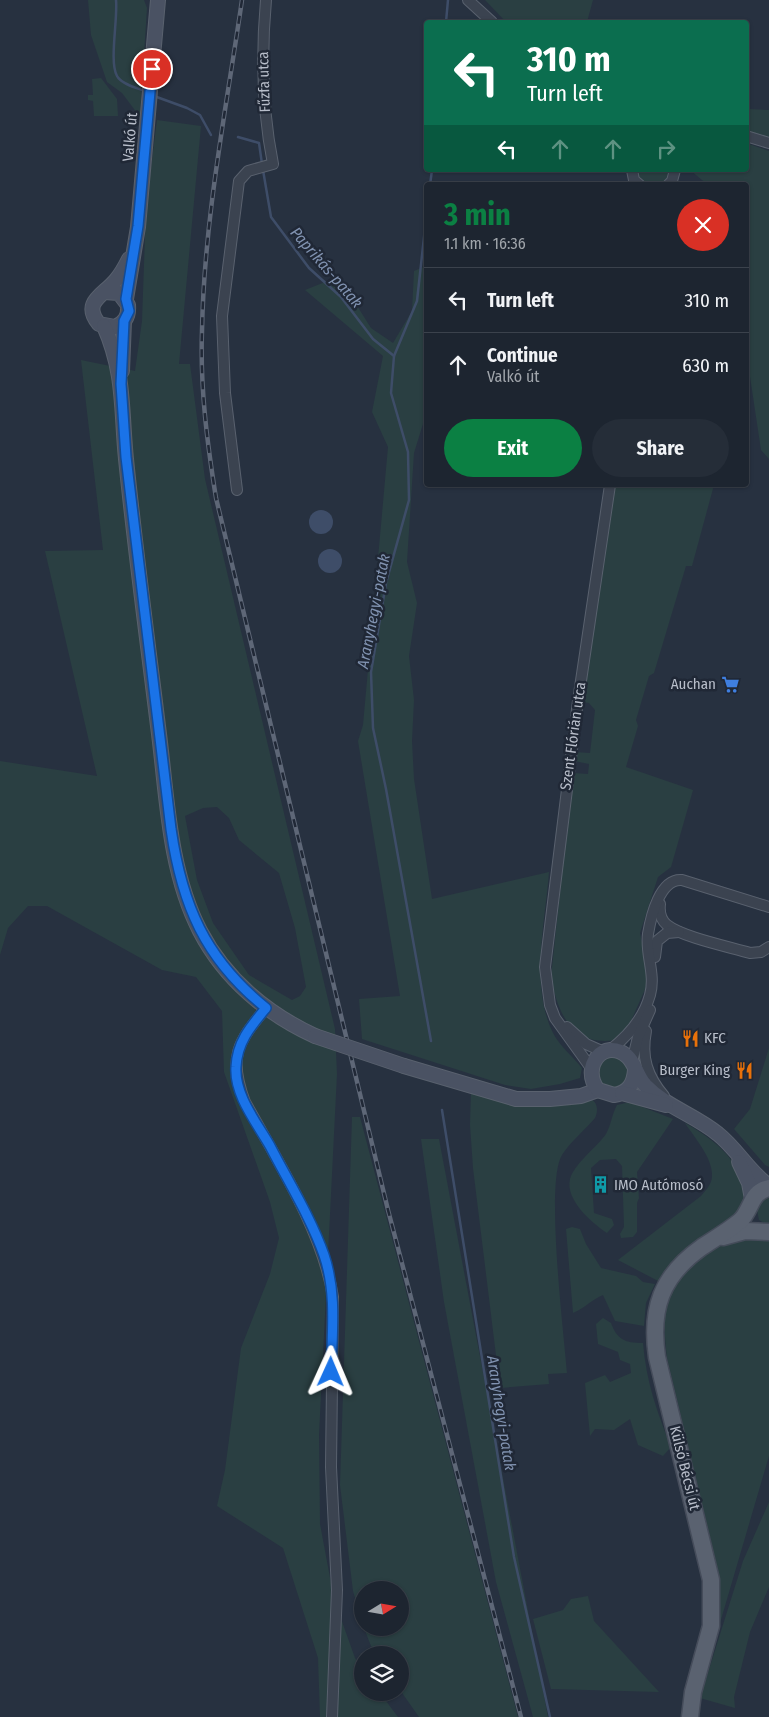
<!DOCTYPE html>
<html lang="en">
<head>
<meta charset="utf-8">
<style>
  :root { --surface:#1d2530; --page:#252d38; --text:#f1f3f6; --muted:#a0a5ab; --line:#3b424c; --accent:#0b8043 }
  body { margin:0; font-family:"Fira Sans Condensed",sans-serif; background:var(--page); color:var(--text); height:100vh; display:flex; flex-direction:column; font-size:19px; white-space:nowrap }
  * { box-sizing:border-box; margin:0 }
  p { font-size:16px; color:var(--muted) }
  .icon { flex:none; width:28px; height:28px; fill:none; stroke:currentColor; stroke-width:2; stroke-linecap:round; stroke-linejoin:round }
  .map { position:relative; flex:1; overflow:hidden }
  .side { position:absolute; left:424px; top:182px; width:325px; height:305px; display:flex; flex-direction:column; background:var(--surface); border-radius:5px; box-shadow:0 1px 4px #0004,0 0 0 1px var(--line) }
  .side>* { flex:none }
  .hud { position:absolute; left:424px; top:20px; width:325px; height:152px; border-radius:5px; box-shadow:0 1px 4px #0004,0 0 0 1px var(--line); background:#0b6e4f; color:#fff; overflow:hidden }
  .needle { width:32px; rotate:79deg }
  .controls { position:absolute; left:354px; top:1581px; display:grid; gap:10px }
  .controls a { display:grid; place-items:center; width:55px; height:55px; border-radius:50%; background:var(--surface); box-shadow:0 1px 4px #0004,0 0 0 1px var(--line); font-size:25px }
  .pin { position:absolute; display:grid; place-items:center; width:42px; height:42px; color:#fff; margin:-21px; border:2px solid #fff; border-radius:50%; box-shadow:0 1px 5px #0007 }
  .me { position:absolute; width:55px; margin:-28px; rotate:1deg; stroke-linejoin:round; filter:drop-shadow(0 0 4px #0008) }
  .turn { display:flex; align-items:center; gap:18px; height:105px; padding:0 20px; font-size:22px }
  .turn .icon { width:65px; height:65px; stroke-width:2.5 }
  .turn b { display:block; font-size:35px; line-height:42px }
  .lanes { display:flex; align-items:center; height:48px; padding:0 20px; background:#0003; justify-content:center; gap:25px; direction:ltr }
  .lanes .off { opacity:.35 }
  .round { display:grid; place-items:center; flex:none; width:52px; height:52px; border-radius:26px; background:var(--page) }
  .summary { display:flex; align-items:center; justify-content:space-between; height:85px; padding:0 20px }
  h1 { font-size:30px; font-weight:700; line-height:38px; color:var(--accent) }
  .action { display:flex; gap:10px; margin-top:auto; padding:10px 20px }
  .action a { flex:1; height:58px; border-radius:30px; background:var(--accent); color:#fff; font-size:20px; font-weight:700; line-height:58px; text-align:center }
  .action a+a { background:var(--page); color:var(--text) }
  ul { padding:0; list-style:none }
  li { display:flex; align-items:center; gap:15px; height:65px; padding:0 20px; border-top:1px solid var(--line) }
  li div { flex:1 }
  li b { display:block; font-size:19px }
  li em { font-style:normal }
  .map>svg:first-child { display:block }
  .green { fill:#2a3f42; fill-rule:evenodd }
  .water { fill:#3e4d68 }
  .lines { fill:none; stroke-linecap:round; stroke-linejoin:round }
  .stream { stroke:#3e4d68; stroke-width:2.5 }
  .street-casing { stroke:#59616e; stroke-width:12 }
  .secondary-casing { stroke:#59616e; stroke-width:16 }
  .primary-casing { stroke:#454c5a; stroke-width:19 }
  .street { stroke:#3b4350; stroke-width:10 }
  .secondary { stroke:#4a5263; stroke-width:14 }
  .primary { stroke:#5a6270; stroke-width:16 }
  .rail-casing { stroke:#5e6777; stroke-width:4.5 }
  .rail { stroke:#202836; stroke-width:2.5; stroke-dasharray:8; stroke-linecap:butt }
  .secondary-bridge-casing { stroke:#59616e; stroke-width:16; stroke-linecap:butt }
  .secondary-bridge { stroke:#4a5263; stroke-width:14 }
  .route-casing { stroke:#114b97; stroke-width:12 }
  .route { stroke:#1a73e8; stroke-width:9 }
  .labels { text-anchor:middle; stroke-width:5; stroke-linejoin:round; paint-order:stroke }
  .street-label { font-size:15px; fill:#b8beca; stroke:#202836 }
  .poi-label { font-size:15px; fill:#b8beca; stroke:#202836; text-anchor:end }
  .water-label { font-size:16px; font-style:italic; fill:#8193b1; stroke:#202836 }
</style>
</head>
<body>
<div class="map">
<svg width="769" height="1717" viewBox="0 0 769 1717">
  <rect width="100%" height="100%" fill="#273140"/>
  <!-- green -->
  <g class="green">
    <polygon points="88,0 144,0 147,8 140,117 122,93 107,82 91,35"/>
    <polygon points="485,0 593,0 587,22 506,22"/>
    <polygon points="101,78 117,99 118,116 94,116 93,101 88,100 88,95 93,95 92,79"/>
    <polygon points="748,109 769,110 769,139 746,132"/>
    <path d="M157,120l44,6 -22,238h11l15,115 130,550 2,45 -18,361 1,89 14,75 21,59 7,10v24l18,1 18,24h-78l-2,-59 -35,-110 -66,-42 8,-36 16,-122 29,-74 9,-36 -9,-36 -46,-130 -2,-61 -26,-34 -34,-7 -115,-64h-19l-20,22 -8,27v-194l97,15 -52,-225 58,-1 -22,-190 54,11 7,-50 4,-113zM217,807l12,11 10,22 40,33 16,55 11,59 -6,9 -8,4 -43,-25 -36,-52 -16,-43 -12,-64 18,-8z"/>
    <polygon points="746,143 769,151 769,459 761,450 746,350 746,185 708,185 690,170 746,170"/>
    <path d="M637,170h32c0,7 -4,11 -9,15 -12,0 -21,-1 -23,-15z"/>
    <path d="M426,266v148l-12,39 -7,109 10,41 -8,53 5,44 -2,41 2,38 18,120 117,-27c-4,51 -19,114 4,161 6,12 20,24 29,35l-2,10 -20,6 -29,5 -26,-4 -143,-46 -3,-40 41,-3 -42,-255 5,-16 25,-278 -16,-35 11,-56 -78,-66 30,-12 14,15 22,35 22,15 19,-32 2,-40z"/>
    <path d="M615,485h99l-22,81h-6l-32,107 -5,3 -13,44 2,6 -12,41 67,23 -22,77 -13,10 -18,56 6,28 1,24 -16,36 -15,19c-43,7 -59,-26 -65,-64l22,-203 15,1 1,-10 -15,-3 1,-9 15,1 5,-43 -6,-7 -7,-1z"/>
    <polygon points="769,1048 769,1167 765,1165 734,1129 750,1109"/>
    <circle cx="613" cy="1073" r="16"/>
    <path d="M471,1090l70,14 51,-4c6,3 6,12 3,18 -10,12 -25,24 -33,37 -17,28 2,178 5,218l-19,1 1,10 -49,4 -27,-220 -3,-43z"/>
    <path d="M630,1102l43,17 -36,53 2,26 -2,5v29l-4,5 -12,1 -1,-4 4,-7 -2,-61 -6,-7 -16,1 -9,8 3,45 18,6 2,6 -7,8c-15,-10 -42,-33 -37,-54 4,-15 27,-32 36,-45 5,-9 6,-20 11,-29z"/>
    <polygon points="352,1117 360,1117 518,1717 419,1717 400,1690 400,1655 376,1655 371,1646 364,1628 400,1628 400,1590 362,1590 362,1621 353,1591 340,1485"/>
    <path d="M685,1123c32,18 67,45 57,86l-82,73 -42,-22 83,-64c5,-6 11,-12 11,-20 1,-18 -18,-39 -27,-53z"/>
    <polygon points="421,1139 439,1139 548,1717 533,1717 496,1582 444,1302"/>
    <polygon points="769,1194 769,1226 759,1220 756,1205"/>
    <path d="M572,1227l8,2 6,15 15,24 35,8 7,6 12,2 -9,19 -2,23 -29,-5 -12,-26c-12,5 -18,13 -30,18l-7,-84z"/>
    <path d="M752,1235l17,6v215l-49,167 -3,-57 -50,-208c-5,-43 -6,-73 32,-100 6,-4 12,-10 19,-13 11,-4 23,-6 34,-10z"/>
    <path d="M603,1318l8,5c6,16 13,20 32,20 3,38 14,69 28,104l-8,9 -25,-11 -8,-26 -16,11 -19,-1 -5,7 -5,-53 20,-8 5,7 21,-9 -1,-9 -10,-4 -2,-8 -20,-8 -2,-20z"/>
    <polygon points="769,1502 769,1587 750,1632 734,1697 735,1708 700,1698 743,1561"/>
    <polygon points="588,1596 594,1621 659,1692 551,1689 533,1619 563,1610 571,1599"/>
  </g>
  <!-- water -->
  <g class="water">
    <circle cx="321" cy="522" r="12"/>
    <circle cx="330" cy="561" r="12"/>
  </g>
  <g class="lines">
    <!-- stream -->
    <g class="stream">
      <path d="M116,0c2,19 -7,62 1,76 4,8 20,12 28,15"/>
      <polyline points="446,22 448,0"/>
      <polyline points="154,96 187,108 200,115 211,135"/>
      <polyline points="238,137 259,143 262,164"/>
      <polyline points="263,170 271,217 309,268 341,297 373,339 394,356"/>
      <polyline points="430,185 432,170"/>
      <polyline points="426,219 417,301 394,356 391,393 408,452 409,500 386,583 371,672 373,728 386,789 431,1041"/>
      <polyline points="442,1110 514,1557 550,1717"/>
    </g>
    <defs>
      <g id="street">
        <polyline points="468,0 492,22"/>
        <polyline points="746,136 769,143"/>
        <polyline points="632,170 634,180 640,185"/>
        <polyline points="668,185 672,181 675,170"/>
        <path d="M237,490l-12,-97 -3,-77 17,-135 9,-10 25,-7c-11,-55 -12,-108 -7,-164"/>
        <path d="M660,904c-1,8 0,15 7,21 15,12 63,22 83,28l11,-1 8,-5"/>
        <polyline points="655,957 657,941 667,933 679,932"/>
        <path d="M266,1008c-29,35 -38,49 -21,94 32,58 78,130 88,195l-2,170 6,123 -5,127"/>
        <polyline points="567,1027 586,1044 604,1052"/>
        <path d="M646,1031c-5,26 1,45 18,65"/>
        <path d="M610,1050c18,-14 34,-32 40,-55 6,-21 -5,-41 -2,-61 3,-18 12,-56 34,-54l87,27"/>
        <polyline points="632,1062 638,1037 650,1010"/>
        <polyline points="591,1068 555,1018 550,1005 545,967 578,701 610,485"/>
      </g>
      <g id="secondary">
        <path d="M104,292l15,1 9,12c1,11 -3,18 -13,22l-16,-3c-18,-22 5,-29 17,-44 6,-7 9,-13 13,-21"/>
        <polyline points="126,299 138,227 158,0"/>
        <path d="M104,326c21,47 17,84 22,133 9,89 21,178 32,267 9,67 10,143 42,205 25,48 67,83 115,105"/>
        <polyline points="122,371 124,321"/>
        <polyline points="404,1066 516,1099 550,1099 581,1096 598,1090"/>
        <path d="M635,1070c-1,14 -7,23 -21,25l-16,-5c-18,-23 6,-53 29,-34 8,7 10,20 18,29 21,22 50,30 73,49 19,15 31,38 51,52"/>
        <polyline points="622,1093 666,1105"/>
        <polyline points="739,1162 749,1183 752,1199"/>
      </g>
      <g id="primary">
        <polyline points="723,1237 745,1231 769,1232"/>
        <path d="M690,1717l3,-25 18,-66v-46l-54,-223c-7,-48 4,-81 45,-110 12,-8 26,-16 38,-26 12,-11 10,-29 29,-33"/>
      </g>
    </defs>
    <!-- street casing -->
    <use href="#street" class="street-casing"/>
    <!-- secondary casing -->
    <use href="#secondary" class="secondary-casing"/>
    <!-- primary casing -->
    <use href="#primary" class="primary-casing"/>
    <!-- street -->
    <use href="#street" class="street"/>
    <!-- secondary -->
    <use href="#secondary" class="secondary"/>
    <!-- primary -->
    <use href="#primary" class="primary"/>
    <defs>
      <path id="rail" d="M242,0c-16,110 -38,220 -40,331 -2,56 5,111 14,167l172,712 133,507"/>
    </defs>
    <!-- rail casing -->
    <use href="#rail" class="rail-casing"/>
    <!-- rail -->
    <use href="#rail" class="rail"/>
    <defs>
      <polyline id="secondary-bridge" points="315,1036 404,1066"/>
    </defs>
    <!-- secondary-bridge casing -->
    <use href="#secondary-bridge" class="secondary-bridge-casing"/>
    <!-- secondary-bridge -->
    <use href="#secondary-bridge" class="secondary-bridge"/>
  </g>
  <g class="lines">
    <defs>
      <path id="route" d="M152,69l-14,157 -12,73 3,12 -5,10 -3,63 5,73 45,372c11,76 34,130 95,179 -15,18 -29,34 -30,59 -2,28 21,56 34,79 18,35 41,72 54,109 13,38 8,78 7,117"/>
    </defs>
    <!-- route casing -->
    <use href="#route" class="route-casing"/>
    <!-- route -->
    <use href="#route" class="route"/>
  </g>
  <!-- icons -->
  <defs>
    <symbol id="supermarket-bare" viewBox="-9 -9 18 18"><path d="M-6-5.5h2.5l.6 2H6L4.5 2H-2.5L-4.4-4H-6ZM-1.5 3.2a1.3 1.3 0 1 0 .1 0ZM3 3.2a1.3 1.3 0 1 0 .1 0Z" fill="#3f7fe0" stroke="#202836" stroke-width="2.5" paint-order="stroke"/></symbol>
    <symbol id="restaurant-bare" viewBox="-9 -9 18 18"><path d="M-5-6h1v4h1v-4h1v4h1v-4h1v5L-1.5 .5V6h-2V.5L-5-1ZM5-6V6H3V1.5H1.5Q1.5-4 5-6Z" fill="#e8710a" stroke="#202836" stroke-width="2.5" paint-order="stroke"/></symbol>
    <symbol id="building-bare" viewBox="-9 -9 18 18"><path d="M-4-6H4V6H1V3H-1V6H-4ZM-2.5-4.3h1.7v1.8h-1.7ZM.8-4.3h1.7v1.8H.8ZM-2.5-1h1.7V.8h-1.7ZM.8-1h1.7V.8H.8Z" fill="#0f9aa8" stroke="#202836" stroke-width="2.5" paint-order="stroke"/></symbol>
  </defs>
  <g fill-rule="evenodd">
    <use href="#supermarket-bare" x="718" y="672" width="25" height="25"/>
    <use href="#restaurant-bare" x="678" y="1026" width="25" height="25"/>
    <use href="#restaurant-bare" x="732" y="1058" width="25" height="25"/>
    <use href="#building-bare" x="588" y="1172" width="25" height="25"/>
  </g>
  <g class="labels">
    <!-- street labels -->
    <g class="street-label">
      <text transform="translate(264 82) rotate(-92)" y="5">Fűzfa utca</text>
      <text transform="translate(130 137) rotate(-85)" y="5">Valkó út</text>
      <text transform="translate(573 736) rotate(-82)" y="5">Szent Flórián utca</text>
      <text transform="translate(685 1468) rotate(76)" y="5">Külső Bécsi út</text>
    </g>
    <!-- poi labels -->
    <g class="poi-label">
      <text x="716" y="689">Auchan</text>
      <text x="704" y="1043" text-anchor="start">KFC</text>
      <text x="730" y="1075">Burger King</text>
      <text x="614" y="1190" text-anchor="start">IMO Autómosó</text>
    </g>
    <!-- water labels -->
    <g class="water-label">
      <text transform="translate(327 267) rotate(49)" y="6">Paprikás-patak</text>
      <text transform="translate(373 611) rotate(-79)" y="6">Aranyhegyi-patak</text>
      <text transform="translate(502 1413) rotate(81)" y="6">Aranyhegyi-patak</text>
    </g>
  </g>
</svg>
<div class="controls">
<a><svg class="needle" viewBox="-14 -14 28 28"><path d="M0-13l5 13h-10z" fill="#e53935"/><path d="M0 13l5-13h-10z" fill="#a0a5ab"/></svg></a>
<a><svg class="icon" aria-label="layers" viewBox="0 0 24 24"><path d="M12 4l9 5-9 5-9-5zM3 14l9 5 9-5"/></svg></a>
</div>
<div class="pin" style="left:152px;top:69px;background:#d93025"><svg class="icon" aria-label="arrive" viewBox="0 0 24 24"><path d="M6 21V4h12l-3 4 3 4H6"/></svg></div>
<svg class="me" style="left:331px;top:1372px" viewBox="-20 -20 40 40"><path d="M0-17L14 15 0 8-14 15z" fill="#1a73e8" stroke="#fff" stroke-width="4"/></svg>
<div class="hud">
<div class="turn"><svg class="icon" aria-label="left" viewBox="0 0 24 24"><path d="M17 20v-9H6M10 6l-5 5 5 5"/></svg><div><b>310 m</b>Turn left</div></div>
<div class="lanes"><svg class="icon" aria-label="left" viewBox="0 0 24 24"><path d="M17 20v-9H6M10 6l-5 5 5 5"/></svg><svg class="icon off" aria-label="ahead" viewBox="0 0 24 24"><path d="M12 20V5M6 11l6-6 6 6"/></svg><svg class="icon off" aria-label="ahead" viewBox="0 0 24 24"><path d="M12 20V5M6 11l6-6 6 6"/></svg><svg class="icon off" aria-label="right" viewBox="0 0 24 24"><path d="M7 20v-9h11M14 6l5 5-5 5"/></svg></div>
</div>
<section class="side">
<div class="summary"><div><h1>3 min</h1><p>1.1 km · 16:36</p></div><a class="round" style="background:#d93025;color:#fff"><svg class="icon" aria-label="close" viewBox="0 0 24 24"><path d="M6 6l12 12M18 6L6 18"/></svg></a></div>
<ul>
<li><svg class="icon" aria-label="left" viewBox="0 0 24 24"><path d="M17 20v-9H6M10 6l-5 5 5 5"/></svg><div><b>Turn left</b></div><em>310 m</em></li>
<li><svg class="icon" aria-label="ahead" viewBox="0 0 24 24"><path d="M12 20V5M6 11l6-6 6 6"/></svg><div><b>Continue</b><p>Valkó út</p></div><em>630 m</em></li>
</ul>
<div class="action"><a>Exit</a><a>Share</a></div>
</section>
</div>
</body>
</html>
